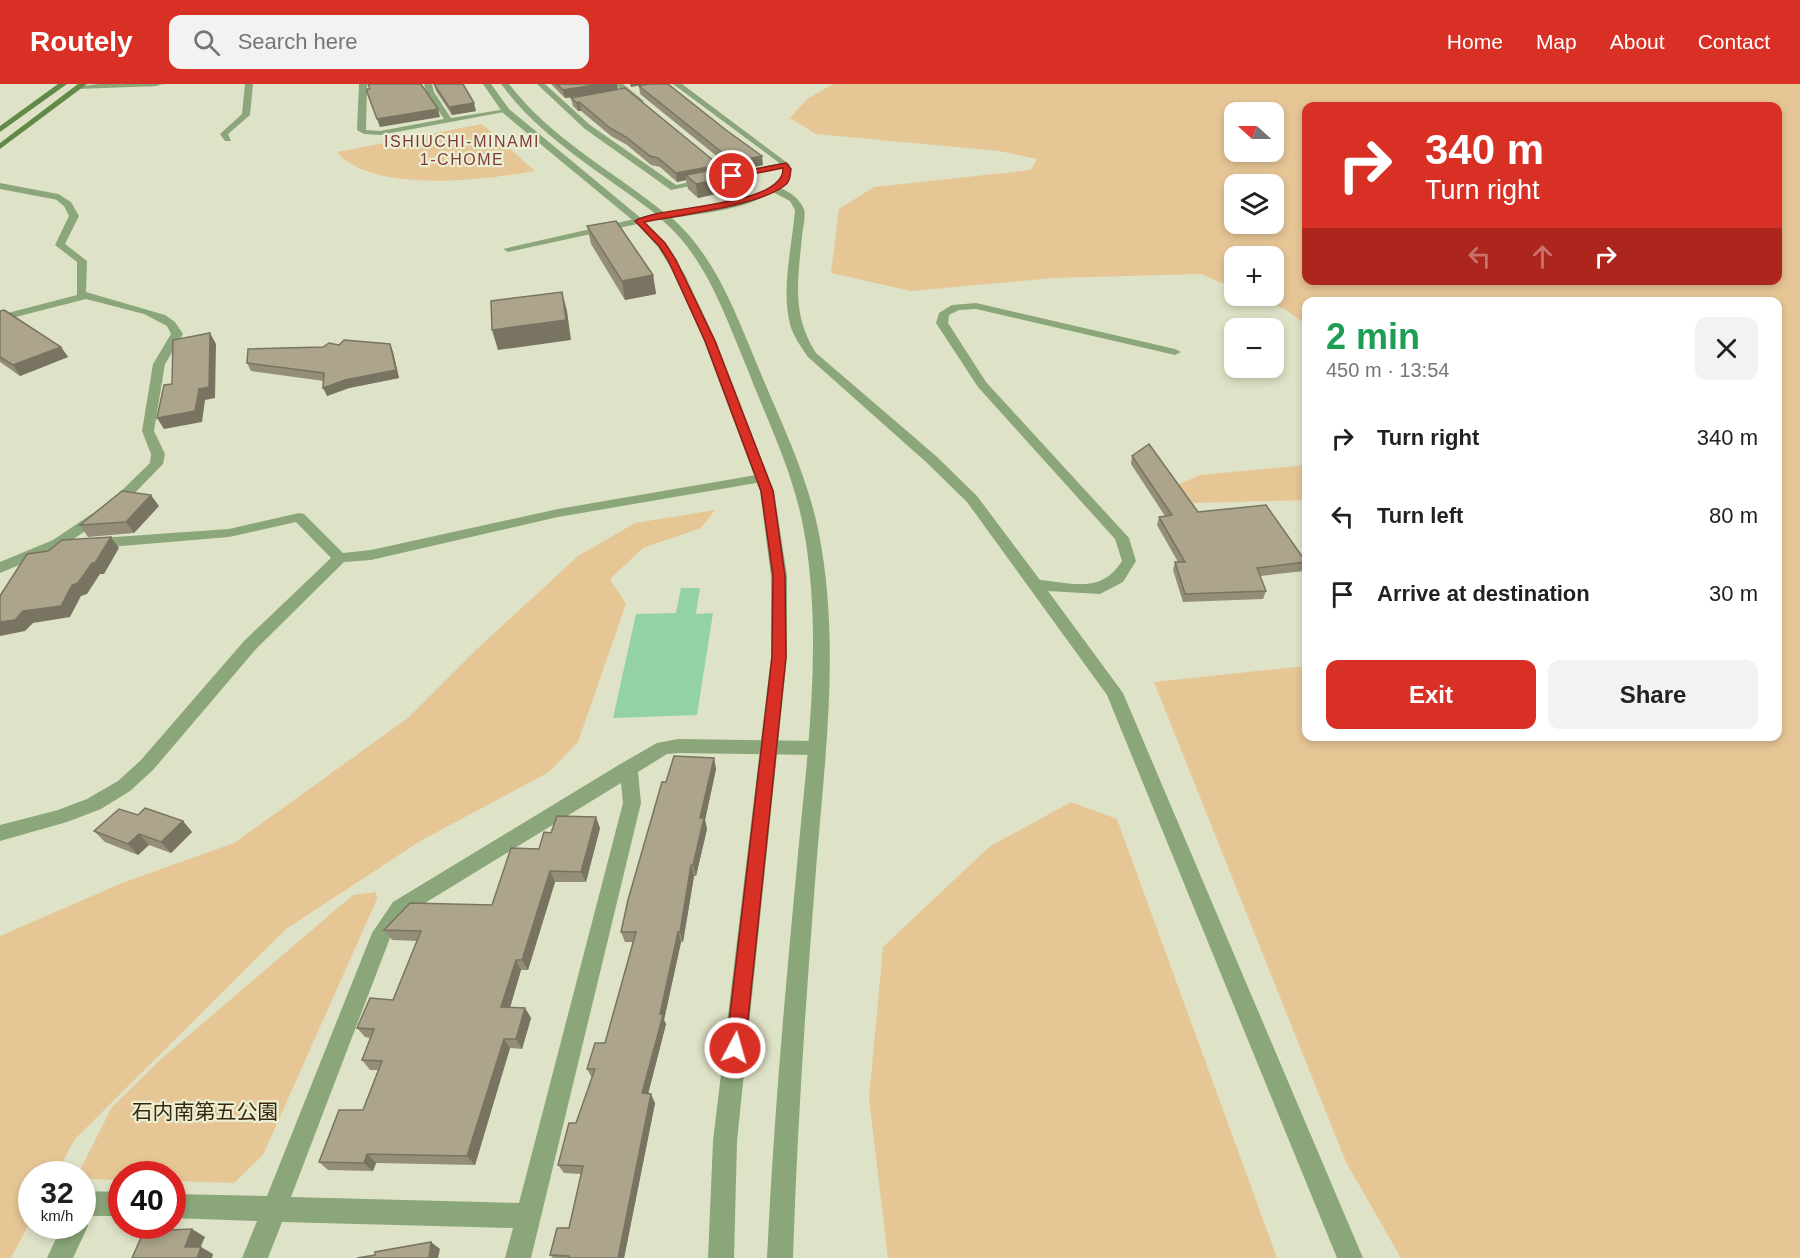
<!DOCTYPE html>
<html lang="en">
<head>
<meta charset="utf-8">
<style>
  :root { --surface:#fff; --page:#f2f2f2; --text:#202124; --muted:#757577; --accent:#d93025 }
  body { margin:0; font-family:Arial,"Noto Sans JP",sans-serif; background:var(--page); color:var(--text); height:100vh; display:flex; flex-direction:column; font-size:22px; white-space:nowrap }
  * { box-sizing:border-box; margin:0 }
  p { font-size:20px; color:var(--muted) }
  .icon { flex:none; width:33px; height:33px; fill:none; stroke:currentColor; stroke-width:2; stroke-linecap:round; stroke-linejoin:round }
  .map { position:relative; flex:1; overflow:hidden }
  .sheet { position:absolute; left:1302px; top:213px; width:480px; height:444px; display:flex; flex-direction:column; background:var(--surface); border-radius:12px; box-shadow:0 3px 9px #0003 }
  .sheet>* { flex:none }
  .banner { position:absolute; left:1302px; top:18px; width:480px; height:183px; border-radius:12px; box-shadow:0 3px 9px #0003; background:#d93025; color:#fff; overflow:hidden }
  .needle { width:39px; rotate:291deg }
  .buttons { position:absolute; left:1224px; top:18px; display:grid; gap:12px }
  .buttons a { display:grid; place-items:center; width:60px; height:60px; border-radius:12px; background:var(--surface); box-shadow:0 3px 9px #0003; font-size:30px }
  .speed { position:absolute; left:18px; top:1077px; display:flex; gap:12px; font-size:30px; font-weight:700; text-align:center }
  .speed>* { display:grid; place-content:center; width:78px; height:78px; border-radius:50%; background:var(--surface); box-shadow:0 3px 9px #0003; line-height:1 }
  .speed small { font-size:15px; font-weight:400 }
  .speed .limit { border:9px solid #d22; background:#fff; color:#111 }
  .pin { position:absolute; display:grid; place-items:center; width:51px; height:51px; color:#fff; margin:-26px; border:3px solid #fff; border-radius:50%; box-shadow:0 2px 6px #0007 }
  .me { position:absolute; width:66px; margin:-33px; rotate:6deg; stroke-linejoin:round; filter:drop-shadow(0 0 4px #0008) }
  .turn { display:flex; align-items:center; gap:21px; height:126px; padding:0 24px; font-size:27px }
  .turn .icon { width:78px; height:78px; stroke-width:2.5 }
  .turn b { display:block; font-size:42px; line-height:51px }
  .lanes { display:flex; align-items:center; height:57px; padding:0 24px; background:#0003; justify-content:center; gap:30px; direction:ltr }
  .lanes .off { opacity:.35 }
  .round { display:grid; place-items:center; flex:none; width:63px; height:63px; border-radius:12px; background:var(--page) }
  .summary { display:flex; align-items:center; justify-content:space-between; height:102px; padding:0 24px }
  h1 { font-size:36px; font-weight:700; line-height:45px; color:#1e9e55 }
  .cta { display:flex; gap:12px; margin-top:auto; padding:12px 24px }
  .cta a { flex:1; height:69px; border-radius:12px; background:var(--accent); color:#fff; font-size:24px; font-weight:700; line-height:69px; text-align:center }
  .cta a+a { background:var(--page); color:var(--text) }
  ul { padding:0; list-style:none }
  li { display:flex; align-items:center; gap:18px; height:78px; padding:0 24px }
  li div { flex:1 }
  li b { display:block; font-size:22px }
  li em { font-style:normal }
  header { display:flex; align-items:center; gap:36px; box-sizing:border-box; height:84px; padding:0 30px; background:var(--accent); color:#fff }
  header strong { font-size:28px }
  nav { display:flex; gap:33px; margin-inline-start:auto; font-size:21px }
  .search { width:420px; height:54px; background:var(--page); display:flex; align-items:center; gap:15px; box-sizing:border-box; padding:0 21px; border-radius:12px; color:var(--muted); font-size:22px }
  .map>svg:first-child { display:block }
  .green { fill:#e7c696; fill-rule:evenodd }
  .water { fill:#92d2a4 }
  .lines { fill:none; stroke-linecap:round; stroke-linejoin:round }
  .stream { fill:#92d2a4; fill-rule:evenodd }
  .minor { fill:#8ba67a; fill-rule:evenodd }
  .tertiary { fill:#8ba67a; fill-rule:evenodd }
  .secondary { fill:#628947; fill-rule:evenodd }
  .wall { fill:#948e78 }
  .shaded-wall { fill:#787461 }
  .building { fill:#aca58b; stroke:#787461; stroke-width:1.5 }
  .route { fill:#d93025; stroke:#8d1f18; stroke-width:1.5 }
  .labels { text-anchor:middle; stroke-width:4.5; stroke-linejoin:round; paint-order:stroke }
  .far-neighbourhood-label { font-size:16px; letter-spacing:1.5px; fill:#81393c; stroke:#ebf0d4 }
  .near-park-label { font-size:21px; fill:#39280c; stroke:#ebf0d4 }
</style>
</head>
<body>
<header>
<strong>Routely</strong>
<div class="search"><svg class="icon" aria-label="search" viewBox="0 0 24 24"><circle cx="10" cy="10" r="6"/><path d="M15 15l6 6"/></svg>Search here</div>
<nav><a>Home</a><a>Map</a><a>About</a><a>Contact</a></nav>
</header>
<div class="map">
<svg width="1800" height="1174" viewBox="0 0 1800 1174">
  <rect width="100%" height="100%" fill="#dee3c7"/>
  <!-- green -->
  <g class="green">
    <path d="M833,0h967v1174h-399l-55,-96 -192,-480 152,-16v70h472v-434h-472v23l-21,-16 -32,-13h21v-40h-40v32l-33,-14 -147,4 -143,13 -80,-18 8,-64 35,-22 157,-17 6,-11 -38,-8 -183,-17 -26,-16 17,-19zM1778,22v174h-472v-174zM1274,28v40h-40v-40zM1274,100v40h-40v-40z"/>
    <path d="M482,40l53,47c-49,9 -163,23 -198,-19z"/>
    <polygon points="1306,381 1306,416 1193,419 1152,412 1200,391"/>
    <polygon points="715,426 701,444 643,464 610,495 626,520 578,658 549,688 422,756 286,845 75,1055 56,1090 32,1090 31,1136 11,1174 0,1174 0,852 122,799 234,759 408,634 478,564 578,472 635,439"/>
    <polygon points="1071,718 1117,735 1277,1174 888,1174 869,1015 883,863 989,763"/>
    <polygon points="376,808 377,815 263,1071 234,1099 173,1097 172,1090 122,1090 121,1096 91,1095 79,1088 112,1023 161,975 353,811"/>
  </g>
  <!-- water -->
  <polygon class="water" points="681,504 700,504 696,530 713,529 697,631 613,634 636,530 676,529"/>
  <g class="lines">
    <!-- stream -->
    <polygon class="stream" points="166,0 148,3 146,2 154,0"/>
    <!-- minor -->
    <g class="minor">
      <polygon points="99,0 161,0 157,2 78,5 74,3"/>
      <polygon points="245,0 253,0 250,31 228,50 231,57 225,57 220,50 242,30"/>
      <polygon points="359,0 367,0 366,46 380,47 444,35 426,8 424,0 432,0 434,8 451,34 506,25 510,27 380,51 364,50 357,46"/>
      <polygon points="537,0 545,0 590,41 676,101 786,78 790,81 671,106 585,45"/>
      <polygon points="615,0 623,0 644,17 637,19"/>
      <path d="M771,103c12,-1 28,10 33,22 2,7 -1,19 -2,27 -4,44 -11,78 14,117l120,103 41,40 63,84c34,3 61,14 82,-19l-7,-22 -137,-152 -42,-64 3,-10 13,-8 24,-2 199,46 6,3 -6,3 -199,-46 -17,1 -10,5 -1,8 38,59 143,156 7,23 -13,21 -23,12 -52,-3 75,102 240,565h-26l-230,-563 -140,-193 -41,-40 -118,-105c-7,-10 -15,-21 -18,-33 -9,-35 2,-78 5,-114l-5,-9 -19,-10z"/>
      <polygon points="58,110 71,118 79,132 65,160 87,177 86,208 165,231 175,238 183,250 165,280 154,347 165,370 163,380 121,423 72,456 229,445 299,429 304,430 343,469 371,466 558,425 762,390 769,394 762,398 558,433 371,476 344,478 256,565 153,686 130,707 101,725 67,738 0,757 0,741 58,726 87,715 118,697 141,676 244,557 331,474 296,438 229,453 74,466 60,464 0,489 0,478 53,456 111,417 150,379 151,370 142,347 153,280 171,250 167,242 144,230 86,215 0,237 0,231 77,211 77,178 55,161 69,132 64,122 53,113"/>
      <polygon points="639,134 644,137 642,139 508,168 503,165"/>
      <path d="M678,655l139,2 6,2 3,5 -3,5 -6,2 -139,-2 -11,1 -29,18 3,31 -110,455h-26l8,-30 -231,-6 -14,36h-26l15,-37 -85,-3v-24l95,2 105,-263 21,-31 229,-139 35,-20zM621,699l2,20 -104,400 -228,-6 99,-259 17,-24z"/>
      <polygon points="86,1107 122,1108 122,1132 93,1132 86,1137 88,1142 73,1174 47,1174 62,1142 82,1142 82,1108"/>
    </g>
    <!-- tertiary -->
    <g class="tertiary">
      <polygon points="483,0 491,0 509,25 642,135 665,159 685,191 716,257 774,407 787,492 787,573 737,1057 734,1174 708,1174 713,1057 771,573 771,492 760,407 704,257 675,191 658,163 636,139 503,29"/>
      <path d="M501,0h8c42,55 104,87 157,130 37,-7 92,-9 118,-40l-2,-8 -4,-4 -105,-78h9l108,81 1,11c-26,32 -80,36 -119,42 42,37 63,93 84,144 22,54 50,109 62,167 23,112 7,227 -2,340 -10,129 -19,259 -23,389h-26c6,-128 17,-255 29,-382 10,-115 28,-231 8,-345 -10,-58 -38,-113 -59,-168 -21,-50 -40,-107 -83,-143h-8l-2,-2 5,-3c-54,-42 -115,-75 -156,-131z"/>
      <polygon points="0,99 58,110 63,113 58,116 0,105"/>
    </g>
    <!-- secondary -->
    <g class="secondary">
      <polygon points="58,0 67,0 0,48 0,42"/>
      <polygon points="78,0 87,0 0,65 0,59"/>
    </g>
  </g>
  <!-- wall -->
  <g class="wall">
    <polygon points="434,0 476,27 452,31 436,7"/>
    <polygon points="551,0 617,0 618,6 720,87 729,107 698,114 688,105 686,96 677,98 660,83 651,81 627,61 611,52 581,27 578,27 573,22 571,14 616,6 565,14"/>
    <polygon points="639,2 763,81 735,87 640,10"/>
    <polygon points="587,142 653,191 656,210 625,216 591,160"/>
    <polygon points="0,227 61,263 68,273 20,292 0,278"/>
    <polygon points="390,260 393,268 399,294 349,304 327,312 324,297 251,287 247,279 339,261"/>
    <polygon points="1132,372 1198,428 1306,478 1304,487 1260,492 1266,507 1263,515 1183,518 1173,486 1175,478 1178,478 1157,441 1159,433 1165,432 1131,380"/>
    <polygon points="159,422 134,449 88,453 80,441"/>
    <polygon points="714,674 716,685 705,736 707,745 696,792 694,792 683,858 681,858 664,936 666,940 648,1010 655,1019 624,1174 553,1174 550,1171 569,1144 581,1090 564,1089 558,1081 576,1039 592,994 587,985 605,959 633,858 625,858 621,848 666,698"/>
    <polygon points="138,731 183,737 192,748 171,769 149,761 138,771 105,758 94,747"/>
    <polygon points="600,744 586,798 555,798 528,886 521,886 510,924 525,924 531,934 522,965 510,964 475,1081 376,1079 373,1087 328,1086 319,1078 363,1026 378,986 370,986 362,976 370,954 365,953 357,944 393,916 417,857 392,856 384,846 492,821 539,765 551,749"/>
  </g>
  <!-- shaded-wall -->
  <g class="shaded-wall">
    <polygon points="601,0 617,0 618,6 565,14 563,6"/>
    <polygon points="630,0 647,0 631,3"/>
    <polygon points="579,18 581,27 578,27 577,19"/>
    <polygon points="474,19 476,27 452,31 449,23"/>
    <polygon points="438,25 440,33 380,43 377,35"/>
    <polygon points="762,72 763,81 735,87 734,78"/>
    <polygon points="719,81 720,90 686,91 686,96 677,98 676,89"/>
    <polygon points="727,93 729,107 698,114 696,100"/>
    <polygon points="653,191 656,210 625,216 622,197"/>
    <polygon points="562,208 567,227 571,256 498,266 492,246"/>
    <polygon points="210,249 216,260 215,314 205,316 202,338 164,345 157,334"/>
    <polygon points="390,260 393,268 399,294 349,304 327,312 323,304"/>
    <polygon points="61,263 68,273 20,292 13,281"/>
    <polygon points="151,411 159,422 134,449 126,438"/>
    <polygon points="111,453 119,464 104,490 100,490 87,510 81,512 70,533 33,539 25,547 0,552 0,538 72,501 92,479"/>
    <polygon points="714,674 716,685 705,736 707,745 696,792 693,781 700,734"/>
    <polygon points="596,733 600,744 586,798 581,788"/>
    <polygon points="183,737 192,748 171,769 161,758"/>
    <polygon points="139,750 149,761 138,771 128,760"/>
    <polygon points="691,781 694,792 683,858 680,848"/>
    <polygon points="550,787 555,798 528,886 522,876"/>
    <polygon points="678,848 681,858 664,936 666,940 646,1018 642,1009"/>
    <polygon points="516,876 521,886 507,933 501,923"/>
    <polygon points="525,924 531,934 522,965 516,955"/>
    <polygon points="504,955 510,964 475,1081 467,1072"/>
    <polygon points="651,1010 655,1019 624,1174 618,1174"/>
    <polygon points="367,1070 376,1079 373,1087 364,1079"/>
    <polygon points="192,1145 205,1153 197,1171 185,1163"/>
    <polygon points="431,1158 440,1165 438,1174 429,1174"/>
    <polygon points="201,1163 213,1170 212,1174 197,1174"/>
  </g>
  <!-- building -->
  <g class="building">
    <polygon points="368,0 421,0 438,25 377,35 367,8 367,5 370,5"/>
    <polygon points="434,0 463,0 474,19 449,23"/>
    <polygon points="557,0 601,0 563,6"/>
    <polygon points="649,0 668,0 726,46 762,72 734,78 639,2"/>
    <polygon points="625,4 719,81 676,89 658,74 650,72 626,53 610,44 579,18 577,19 571,14"/>
    <polygon points="717,85 727,93 696,100 686,91"/>
    <polygon points="616,137 653,191 622,197 587,142"/>
    <polygon points="562,208 566,236 492,246 491,217"/>
    <polygon points="4,226 61,263 13,281 0,273 0,227"/>
    <polygon points="210,249 209,303 199,305 195,327 157,334 164,301 172,300 173,256"/>
    <polygon points="344,256 390,260 396,286 345,296 323,304 324,289 247,279 248,265 323,263 329,259 339,261"/>
    <polygon points="1149,360 1198,428 1266,421 1306,478 1257,484 1266,507 1185,510 1175,478 1185,478 1159,433 1172,431 1132,372"/>
    <polygon points="122,407 151,411 126,438 80,441"/>
    <polygon points="111,453 95,479 92,479 78,499 72,501 61,522 23,527 15,536 0,538 0,512 27,470 48,467 62,456"/>
    <polygon points="674,672 714,674 700,734 704,734 693,781 691,781 680,848 678,848 660,930 663,931 642,1009 651,1010 618,1174 569,1174 569,1172 550,1171 557,1144 569,1144 583,1082 558,1081 569,1039 576,1039 595,985 587,985 595,959 605,959 636,848 621,848 628,816 662,698 666,698"/>
    <polygon points="145,724 183,737 161,758 139,750 128,760 94,747 119,725 138,731"/>
    <polygon points="557,732 596,733 581,788 550,787 522,876 516,876 501,923 525,924 516,955 504,955 467,1072 367,1070 364,1079 319,1078 339,1026 363,1026 382,977 362,976 374,945 357,944 370,914 393,916 421,847 384,846 410,819 492,821 511,764 539,765 544,748 551,749"/>
    <polygon points="192,1145 185,1163 201,1163 197,1174 132,1174 144,1147"/>
    <polygon points="431,1158 429,1174 357,1174 375,1171 375,1168"/>
  </g>
  <!-- route -->
  <path class="route" d="M786,79l5,6c-1,7 -1,13 -7,17 -26,20 -105,29 -140,36l21,21 11,17 39,81 58,150 12,85 1,81 -41,391 -3,6 -7,3 -6,-3 -3,-6 46,-391 1,-81 -12,-85 -56,-150 -37,-81 -9,-14 -24,-25c26,-16 150,-14 148,-53l-51,10 -3,-4z"/>
  <g class="labels">
    <!-- far-neighbourhood labels -->
    <g class="far-neighbourhood-label">
      <text x="462" y="63">ISHIUCHI-MINAMI<tspan x="462" dy="18">1-CHOME</tspan></text>
    </g>
    <!-- near-park labels -->
    <g class="near-park-label">
      <text x="205" y="1035">石内南第五公園</text>
    </g>
  </g>
</svg>
<div class="buttons">
<a><svg class="needle" viewBox="-14 -14 28 28"><path d="M0-13l5 13h-10z" fill="#e53935"/><path d="M0 13l5-13h-10z" fill="#757577"/></svg></a>
<a><svg class="icon" aria-label="layers" viewBox="0 0 24 24"><path d="M12 4l9 5-9 5-9-5zM3 14l9 5 9-5"/></svg></a>
<a>+</a>
<a>−</a>
</div>
<div class="speed"><div>32<small>km/h</small></div><div class="limit">40</div></div>
<div class="pin" style="left:732px;top:92px;background:#d93025"><svg class="icon" aria-label="arrive" viewBox="0 0 24 24"><path d="M6 21V4h12l-3 4 3 4H6"/></svg></div>
<svg class="me" style="left:735px;top:964px" viewBox="-20 -20 40 40"><circle r="17" fill="#d93025" stroke="#fff" stroke-width="3"/><path d="M0-11L8 9 0 5-8 9z" fill="#fff"/></svg>
<div class="banner">
<div class="turn"><svg class="icon" aria-label="right" viewBox="0 0 24 24"><path d="M7 20v-9h11M14 6l5 5-5 5"/></svg><div><b>340 m</b>Turn right</div></div>
<div class="lanes"><svg class="icon off" aria-label="left" viewBox="0 0 24 24"><path d="M17 20v-9H6M10 6l-5 5 5 5"/></svg><svg class="icon off" aria-label="ahead" viewBox="0 0 24 24"><path d="M12 20V5M6 11l6-6 6 6"/></svg><svg class="icon" aria-label="right" viewBox="0 0 24 24"><path d="M7 20v-9h11M14 6l5 5-5 5"/></svg></div>
</div>
<section class="sheet">
<div class="summary"><div><h1>2 min</h1><p>450 m · 13:54</p></div><a class="round"><svg class="icon" aria-label="close" viewBox="0 0 24 24"><path d="M6 6l12 12M18 6L6 18"/></svg></a></div>
<ul>
<li><svg class="icon" aria-label="right" viewBox="0 0 24 24"><path d="M7 20v-9h11M14 6l5 5-5 5"/></svg><div><b>Turn right</b></div><em>340 m</em></li>
<li><svg class="icon" aria-label="left" viewBox="0 0 24 24"><path d="M17 20v-9H6M10 6l-5 5 5 5"/></svg><div><b>Turn left</b></div><em>80 m</em></li>
<li><svg class="icon" aria-label="arrive" viewBox="0 0 24 24"><path d="M6 21V4h12l-3 4 3 4H6"/></svg><div><b>Arrive at destination</b></div><em>30 m</em></li>
</ul>
<div class="cta"><a>Exit</a><a>Share</a></div>
</section>
</div>
</body>
</html>
